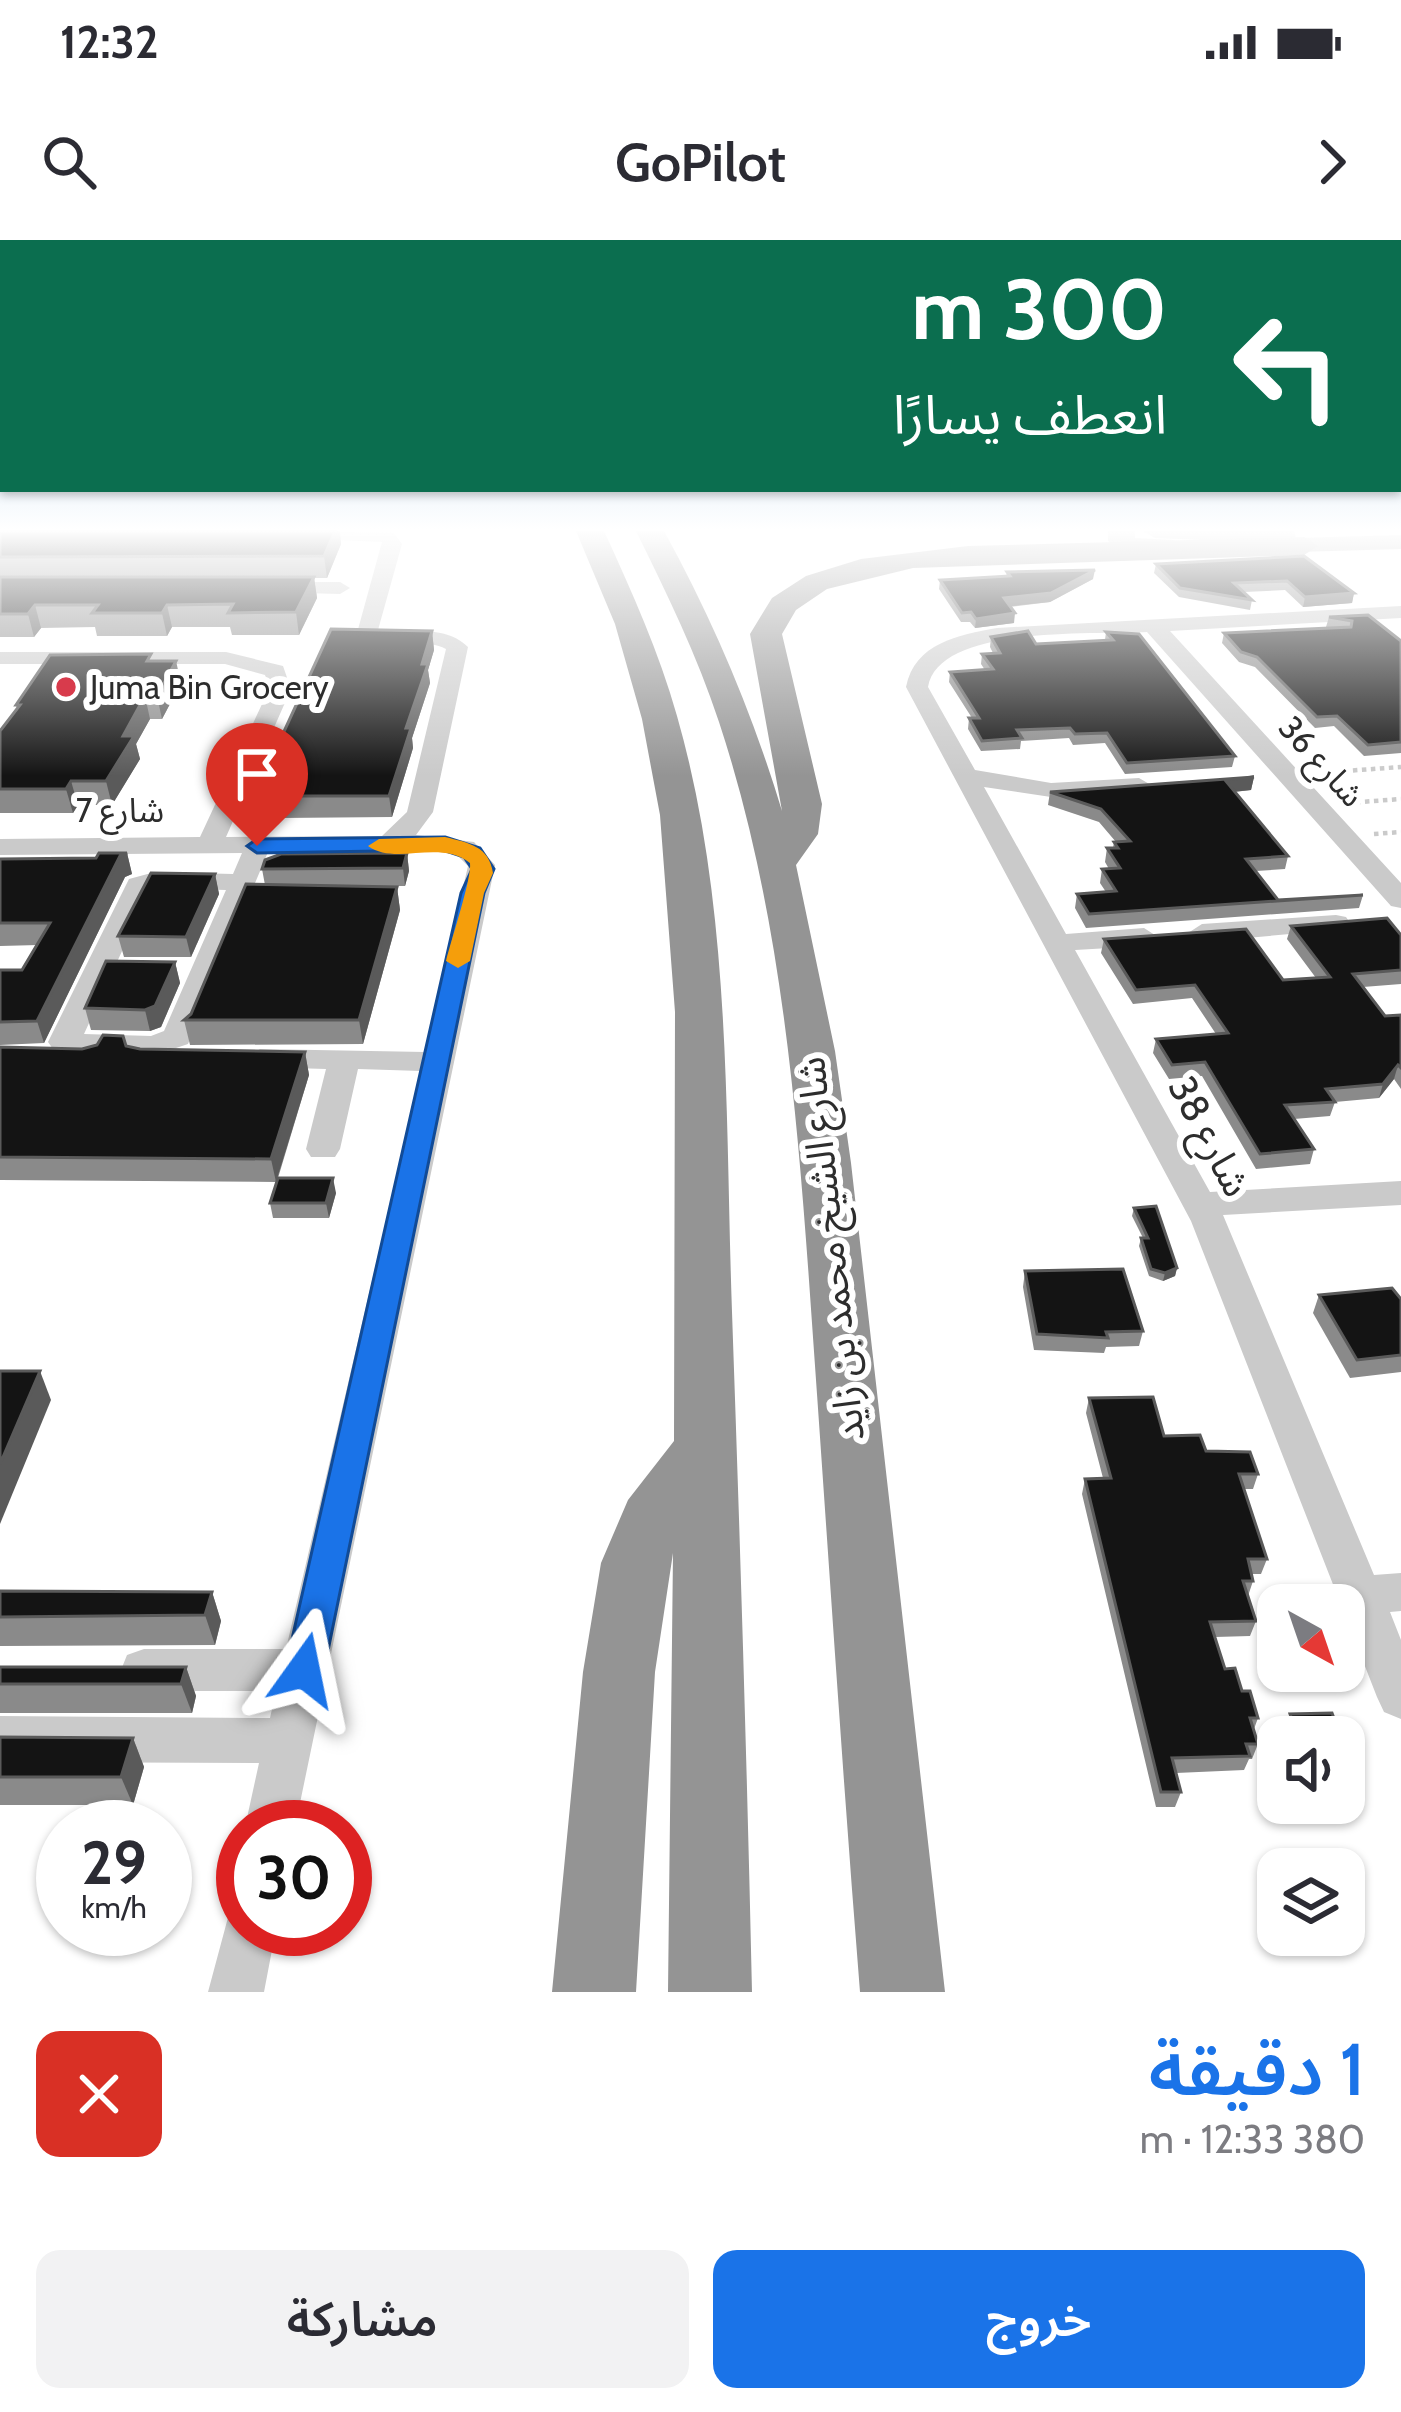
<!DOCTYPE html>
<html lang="ar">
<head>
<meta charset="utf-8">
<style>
  :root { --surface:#fff; --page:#f2f2f3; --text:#2b2b33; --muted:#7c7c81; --accent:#1a73e8 }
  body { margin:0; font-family:Cabin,"Noto Sans Arabic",sans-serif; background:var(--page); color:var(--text); direction:rtl; height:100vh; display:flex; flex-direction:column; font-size:45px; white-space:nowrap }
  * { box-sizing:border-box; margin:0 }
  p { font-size:39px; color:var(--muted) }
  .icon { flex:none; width:66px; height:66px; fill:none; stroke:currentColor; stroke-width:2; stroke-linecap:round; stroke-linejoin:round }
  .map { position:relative; height:1752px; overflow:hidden; direction:ltr }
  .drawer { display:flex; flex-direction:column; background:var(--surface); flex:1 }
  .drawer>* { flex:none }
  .banner { position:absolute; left:0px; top:0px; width:1401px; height:252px; box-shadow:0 3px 9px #0004; direction:rtl; background:#0b6e4f; color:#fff; overflow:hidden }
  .needle { width:78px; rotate:140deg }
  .controls { position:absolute; left:1257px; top:1344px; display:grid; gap:24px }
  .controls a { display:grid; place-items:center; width:108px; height:108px; border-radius:24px; background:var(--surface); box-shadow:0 3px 9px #0004; font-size:60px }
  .speed { position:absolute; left:36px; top:1560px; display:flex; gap:24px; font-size:60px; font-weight:700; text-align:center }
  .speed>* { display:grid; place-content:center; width:156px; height:156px; border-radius:50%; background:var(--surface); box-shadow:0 3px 9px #0004; line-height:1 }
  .speed small { font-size:30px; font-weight:400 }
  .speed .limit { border:18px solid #d22; background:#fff; color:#111 }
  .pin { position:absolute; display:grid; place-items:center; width:102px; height:102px; color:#fff; margin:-123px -51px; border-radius:50% 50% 50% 0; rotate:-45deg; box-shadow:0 0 12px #0007 }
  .pin .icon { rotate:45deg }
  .me { position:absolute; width:132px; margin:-66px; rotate:12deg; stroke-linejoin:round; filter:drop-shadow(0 0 9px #0008) }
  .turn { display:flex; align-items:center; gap:42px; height:252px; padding:0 36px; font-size:54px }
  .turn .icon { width:156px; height:156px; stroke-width:2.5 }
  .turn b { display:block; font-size:84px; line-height:102px }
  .round { display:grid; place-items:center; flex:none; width:126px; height:126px; border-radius:24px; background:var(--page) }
  .head { display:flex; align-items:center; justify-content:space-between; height:204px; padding:0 36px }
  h1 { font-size:72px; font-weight:600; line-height:90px; color:var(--accent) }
  .primary-button { display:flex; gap:24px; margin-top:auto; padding:24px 36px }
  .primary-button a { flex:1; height:138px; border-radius:24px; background:var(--accent); color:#fff; font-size:48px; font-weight:600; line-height:138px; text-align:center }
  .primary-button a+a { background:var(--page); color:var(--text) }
  .status { display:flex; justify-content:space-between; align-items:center; height:84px; padding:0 60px; background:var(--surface); direction:ltr }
  .status svg { height:33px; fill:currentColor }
  header { display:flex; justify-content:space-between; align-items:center; height:156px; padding:0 36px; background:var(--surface); font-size:54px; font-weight:600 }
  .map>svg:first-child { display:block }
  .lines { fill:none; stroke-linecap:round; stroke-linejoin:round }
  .path { stroke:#cacaca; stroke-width:4.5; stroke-dasharray:4.5 4.5; stroke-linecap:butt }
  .minor { fill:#cacaca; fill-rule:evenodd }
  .major { fill:#a5a5a5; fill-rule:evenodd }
  .highway { fill:#949494; fill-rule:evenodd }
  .wall { fill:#8a8a8a }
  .shaded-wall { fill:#5a5a5a }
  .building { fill:#141414; stroke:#5a5a5a; stroke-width:3 }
  .route { fill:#1a73e8; stroke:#114b97; stroke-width:3 }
  .slow { fill:#f59e0b }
  .poi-dot { fill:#d83b4c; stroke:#fff; stroke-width:4.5 }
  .labels { text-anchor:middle; stroke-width:12; stroke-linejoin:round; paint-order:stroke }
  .far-poi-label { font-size:33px; fill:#2d2d2d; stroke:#fff; text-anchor:start }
  .far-street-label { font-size:33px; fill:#2d2d2d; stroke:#fff }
  .street-label { font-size:39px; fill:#2d2d2d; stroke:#fff }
</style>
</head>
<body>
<div class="status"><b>12:32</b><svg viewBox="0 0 49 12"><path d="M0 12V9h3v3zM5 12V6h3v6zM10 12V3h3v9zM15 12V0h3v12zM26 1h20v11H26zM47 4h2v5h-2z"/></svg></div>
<header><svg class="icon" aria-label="forward" viewBox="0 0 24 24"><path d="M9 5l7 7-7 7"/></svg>GoPilot<svg class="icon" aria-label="search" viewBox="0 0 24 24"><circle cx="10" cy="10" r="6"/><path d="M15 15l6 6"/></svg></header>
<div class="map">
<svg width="1401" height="1752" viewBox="0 0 1401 1752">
  <rect width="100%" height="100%" fill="#fff"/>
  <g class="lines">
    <!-- path -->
    <g class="path">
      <polyline points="1317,533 1401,527"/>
      <polyline points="1347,563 1401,559"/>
      <polyline points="1374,594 1401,592"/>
    </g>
    <!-- minor -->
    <g class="minor">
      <path d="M288,291l106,2 8,11 -24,86c31,5 65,-7 90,17l-35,165 -17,23 58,7 21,23 -200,962h-50l14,-64 -259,-1v-46l270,2 6,-27h-132l-17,-6 -6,-15 6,-15 17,-6h142l135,-578 -63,-2 -18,80 -5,8h-24l-5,-8 20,-80 -66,-2 -16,-9 16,-9 165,3 43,-186 -11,-11 -23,-4 -166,1 -80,192 -33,11 -102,-6 -5,-7 81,-163 26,-7 78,2 9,-21 -242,2v-16l200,-2 69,-148 -4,-14 -40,-11h-225v-12h226l57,14 8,23 -65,148 156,-1 25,-24 39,-163c-28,-14 -63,5 -89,-16l25,-91 -86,-4zM157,648l69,2 -62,141 -13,5 -67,-2 66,-144z"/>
      <polygon points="272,342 340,342 350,348 340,354 265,352 265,344"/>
      <path d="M1401,366v12l-231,13 231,252v25l-10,-2 -244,-274c-51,3 -208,-8 -219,55l47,83 76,13 88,-5 12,7 -12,7 -88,5 -67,-10 82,147 78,-6 14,9 -14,9 -69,4 135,242 191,-11v24l-178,10 151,360 27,-2v38l-11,1 11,28v79l-17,-7 -7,-15 -186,-476 -285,-534c9,-44 52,-52 91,-59z"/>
      <polygon points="1336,675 1346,677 1350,683 1346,689 1202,702 1188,693 1202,684"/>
      <polygon points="243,1665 243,1689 276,1689 264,1752 208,1752 230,1670"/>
    </g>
    <!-- major -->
    <g class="major">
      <path d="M1108,291h27v7l39,2 12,7c-19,15 -59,7 -78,-6z"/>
      <polygon points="1143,291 1294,291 1296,298 1401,295 1401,309 1260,313 1252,311 1251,302 1155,298"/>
    </g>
    <!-- highway -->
    <g class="highway">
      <path d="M576,291h28c28,61 55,121 73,185 55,192 48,399 55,596 8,226 15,453 20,680h-84l5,-439 -18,119 -19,320h-84l31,-320 18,-109 27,-63 46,-59 1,-429 -15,-197 -18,-96 -27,-95z"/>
      <path d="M636,291h28c50,91 88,181 118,280l-32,-177 22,-36 34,-22 55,-17 107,-13 336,-9 14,9 -14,9 -391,13 -86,21 -31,21 -14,24 40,170 -4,30 -22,31 39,186 16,112 94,829h-85c-16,-199 -29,-398 -43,-598 -16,-223 -27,-457 -98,-672 -22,-67 -52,-128 -83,-191z"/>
    </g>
  </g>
  <!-- wall -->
  <g class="wall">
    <polygon points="0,291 341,304 327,338 314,338 317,358 299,395 232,395 230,387 172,387 167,396 97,396 95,387 41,388 34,397 0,397"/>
    <polygon points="1304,316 1354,353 1352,363 1303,367 1285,350 1244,352 1252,360 1250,370 1179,357 1154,333 1156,324"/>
    <polygon points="1007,332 1093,339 1050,362 1010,367 1014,383 975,388 970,382 961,382 939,349 940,340 1006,336"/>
    <polygon points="1368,375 1401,401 1401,513 1364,516 1334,486 1315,488 1255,427 1239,422 1222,403 1224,393 1331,388 1326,387 1329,377"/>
    <polygon points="432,391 434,410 428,430 430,443 412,498 413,508 392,577 280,578 267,570 263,549"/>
    <polygon points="1106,392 1235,516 1232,527 1125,534 1105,503 1073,505 1069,498 1021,501 1020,509 981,511 968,489 969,478 972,478 949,442 950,432 985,430 981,424 982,414 993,413 990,407 991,397 1036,404 1105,400"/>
    <polygon points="152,421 181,443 162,479 150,479 136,504 140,519 112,565 78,565 73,573 0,573 0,491 17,469 16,465"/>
    <polygon points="1254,537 1251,550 1234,552 1288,616 1285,629 1256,631 1278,660 1363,655 1359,668 1086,688 1075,668 1077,654 1106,652 1100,643 1102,629 1109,629 1105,622 1107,608 1113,608 1114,602 1116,602 1099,582 1048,565 1050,552"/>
    <polygon points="127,613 132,634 125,637 44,803 0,805 0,730 22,730 38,705 0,706 0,619 96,618"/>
    <polygon points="407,613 409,631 405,646 334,646 397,647 400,670 363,804 190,805 184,780 191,774 265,645 262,629"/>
    <polygon points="215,634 219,654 191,717 124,717 118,696"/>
    <polygon points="1291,686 1401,695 1401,744 1363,747 1385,776 1401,775 1401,849 1394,839 1379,858 1335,862 1330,876 1294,879 1314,909 1310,924 1256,929 1202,836 1169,839 1153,813 1156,799 1216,794 1192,758 1133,764 1101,713 1104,699 1283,740 1316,738 1287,699"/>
    <polygon points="175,722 180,743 161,787 150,791 91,790 85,768"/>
    <polygon points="126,806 140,809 305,812 309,835 278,938 336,953 329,978 273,978 270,963 276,942 0,940 0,807 82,809"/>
    <polygon points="1134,968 1177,1028 1175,1036 1163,1041 1149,1036 1139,1006 1141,998 1143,998 1132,976"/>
    <polygon points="1025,1031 1143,1091 1139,1106 1106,1107 1104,1113 1034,1110 1023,1047"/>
    <polygon points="1319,1055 1401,1059 1401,1132 1350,1138 1313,1073"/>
    <polygon points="1089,1158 1164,1196 1206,1211 1258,1234 1253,1249 1244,1249 1267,1319 1261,1334 1252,1334 1253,1341 1248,1356 1256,1381 1250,1396 1215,1397 1225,1429 1242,1451 1258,1478 1254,1489 1258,1504 1252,1519 1249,1519 1244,1530 1176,1533 1181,1552 1175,1567 1156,1567 1082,1254 1085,1239 1103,1238 1086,1173"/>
    <polygon points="0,1351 212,1352 221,1381 215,1405 0,1406"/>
    <polygon points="0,1427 186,1427 196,1456 192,1473 0,1473"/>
    <polygon points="1290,1474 1341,1497 1287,1497 1284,1490"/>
    <polygon points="0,1497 133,1498 144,1527 133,1565 0,1565"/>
    <polygon points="1344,1505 1358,1542 1351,1557 1344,1558"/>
  </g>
  <!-- shaded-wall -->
  <g class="shaded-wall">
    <polygon points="335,291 340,291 341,304 327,338 324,316"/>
    <polygon points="1095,330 1093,339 1050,362 1003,367 1004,358"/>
    <polygon points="314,337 317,358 299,395 296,372"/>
    <polygon points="1354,353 1352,363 1303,367 1305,357"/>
    <polygon points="35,365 41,388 34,397 28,374"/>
    <polygon points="167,365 172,387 167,396 162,373"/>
    <polygon points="1015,373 1014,383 975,388 976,379"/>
    <polygon points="432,391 434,410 428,430 430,443 412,498 413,508 392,577 389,556 422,424"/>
    <polygon points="176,421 181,443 162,479 157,456"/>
    <polygon points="145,456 150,479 136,504 140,519 112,565 106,541 123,496"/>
    <polygon points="1254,537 1251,550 1222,553 1225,540"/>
    <polygon points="71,541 78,565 73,573 66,549"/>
    <polygon points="127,613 132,634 125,637 44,803 37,781 120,616"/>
    <polygon points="407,613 409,631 405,646 403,628"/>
    <polygon points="215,634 219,654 191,717 186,697"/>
    <polygon points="397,647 400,670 363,804 359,780"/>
    <polygon points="175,722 180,743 161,787 150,791 145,770"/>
    <polygon points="305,812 309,835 276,942 271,919"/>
    <polygon points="1398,825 1394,839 1379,858 1383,844"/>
    <polygon points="333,938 336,953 329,978 326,963"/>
    <polygon points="1177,1028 1175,1036 1163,1041 1165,1033"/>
    <polygon points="40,1131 51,1160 0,1284 0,1224"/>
    <polygon points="212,1352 221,1381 215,1405 205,1375"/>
    <polygon points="186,1427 196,1456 192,1473 181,1444"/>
    <polygon points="133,1498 144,1527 133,1565 121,1537"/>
  </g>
  <!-- building -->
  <g class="building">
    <polygon points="0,291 335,291 324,316 0,317"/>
    <polygon points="1304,316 1354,353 1305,357 1287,341 1234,343 1252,360 1180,348 1156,324"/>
    <polygon points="1095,330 1051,353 1004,358 1015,373 976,379 971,372 962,373 940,340 1010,336 1007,332"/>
    <polygon points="0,337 314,337 296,372 228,373 233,364 167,365 162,373 92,373 98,365 35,365 28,374 0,374"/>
    <polygon points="1368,375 1401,401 1401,502 1368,505 1337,476 1317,477 1257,417 1241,412 1224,393 1351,387 1352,381 1329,377"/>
    <polygon points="331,389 432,391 422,424 428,424 406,488 411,488 389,556 276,556 263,549 270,522"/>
    <polygon points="1028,391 1036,404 1113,400 1106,392 1139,394 1235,516 1127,523 1107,493 1075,494 1070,488 1017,490 1022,498 982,501 969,478 979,478 950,432 993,429 982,414 1000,413 991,397"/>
    <polygon points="151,414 147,421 176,421 157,456 145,456 123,496 134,496 106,541 71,541 66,549 0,549 0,491 20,465 16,465 50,415"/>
    <polygon points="1254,537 1225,540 1288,616 1246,619 1278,660 1363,655 1089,674 1077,654 1116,651 1102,629 1120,628 1107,608 1118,608 1114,602 1130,601 1101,569 1050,552"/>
    <polygon points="99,613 127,613 120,616 37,781 0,782 0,730 22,730 50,683 0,683 0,619 96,618"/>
    <polygon points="407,613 403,628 262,629 265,620 281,614"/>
    <polygon points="151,633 215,634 186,697 118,696"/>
    <polygon points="246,644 397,647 359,780 184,780 191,774"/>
    <polygon points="1387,678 1401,695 1401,730 1353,734 1385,776 1401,775 1401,828 1398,825 1383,844 1326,849 1335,862 1285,865 1314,909 1260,914 1205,822 1172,825 1156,799 1228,793 1195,745 1136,750 1104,699 1246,689 1283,740 1330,737 1291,686"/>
    <polygon points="106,721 175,722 155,766 145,770 85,768"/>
    <polygon points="103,795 123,796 126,806 140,809 305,812 271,919 0,917 0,807 82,809 97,805"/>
    <polygon points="278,938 333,938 326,963 270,963"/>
    <polygon points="1156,966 1177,1028 1165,1033 1151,1029 1141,998 1148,998 1134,968"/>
    <polygon points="1123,1029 1143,1091 1106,1092 1108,1098 1037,1094 1025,1031"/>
    <polygon points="1392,1048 1401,1059 1401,1115 1357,1120 1319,1055"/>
    <polygon points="0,1131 40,1131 0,1224"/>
    <polygon points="1153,1157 1164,1196 1200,1195 1206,1211 1250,1212 1258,1234 1239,1234 1267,1319 1248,1319 1253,1341 1243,1341 1256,1381 1210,1382 1225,1429 1235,1428 1242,1451 1250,1451 1258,1478 1250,1478 1258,1504 1246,1504 1250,1516 1172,1518 1181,1552 1161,1552 1085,1239 1111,1238 1089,1158"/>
    <polygon points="0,1351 212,1352 205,1375 0,1377"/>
    <polygon points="0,1427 186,1427 181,1444 0,1444"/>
    <polygon points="1332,1473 1341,1497 1298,1497 1290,1474"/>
    <polygon points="0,1497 133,1498 121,1537 0,1537"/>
    <polygon points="1344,1505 1358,1542 1344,1543"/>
  </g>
  <!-- sky -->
  <linearGradient id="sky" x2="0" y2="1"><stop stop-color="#9bc4e8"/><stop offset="0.54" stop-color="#fff"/><stop offset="1" stop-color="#fff" stop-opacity="0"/></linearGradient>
  <rect width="1401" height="536" fill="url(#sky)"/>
  <!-- route -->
  <polygon class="route" points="445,597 480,608 494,629 484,653 324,1430 318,1443 304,1448 290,1443 285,1430 461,653 472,629 464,617 443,610 257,613 247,606 257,599"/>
  <!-- slow -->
  <path class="slow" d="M445,597c24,6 44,9 48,36l-9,20 -14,68 -12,7 -12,-7c5,-21 26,-83 24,-98 -31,-24 -74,3 -102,-17l11,-7z"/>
  <!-- markers -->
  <circle class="poi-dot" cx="66" cy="447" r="12"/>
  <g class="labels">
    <!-- far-poi labels -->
    <g class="far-poi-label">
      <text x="90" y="459">Juma Bin Grocery</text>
    </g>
    <!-- far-street labels -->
    <g class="far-street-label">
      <text transform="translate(1322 521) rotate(48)" y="12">شارع 36</text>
      <text x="120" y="582">شارع 7</text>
    </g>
    <!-- street labels -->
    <g class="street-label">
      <text transform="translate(1210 896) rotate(62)" y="14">شارع 38</text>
      <text transform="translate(830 1009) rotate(-96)" y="14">شارع الشيخ محمد بن زايد</text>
    </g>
  </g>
</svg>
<div class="controls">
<a><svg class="needle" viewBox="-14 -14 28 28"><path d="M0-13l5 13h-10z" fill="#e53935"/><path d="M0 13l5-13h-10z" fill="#7c7c81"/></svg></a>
<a><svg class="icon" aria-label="sound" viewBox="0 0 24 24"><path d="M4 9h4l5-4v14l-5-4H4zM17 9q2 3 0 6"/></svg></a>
<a><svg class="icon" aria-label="layers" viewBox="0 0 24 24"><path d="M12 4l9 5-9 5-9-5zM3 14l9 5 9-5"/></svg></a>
</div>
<div class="speed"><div>29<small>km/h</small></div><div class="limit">30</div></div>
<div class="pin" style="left:257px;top:606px;background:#d93025"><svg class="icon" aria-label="arrive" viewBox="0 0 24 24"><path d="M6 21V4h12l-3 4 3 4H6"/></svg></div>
<svg class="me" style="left:304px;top:1430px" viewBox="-20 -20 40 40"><path d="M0-17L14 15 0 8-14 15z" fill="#1a73e8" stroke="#fff" stroke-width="4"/></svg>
<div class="banner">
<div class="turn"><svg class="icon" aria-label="left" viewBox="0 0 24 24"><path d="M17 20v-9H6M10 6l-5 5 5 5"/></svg><div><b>300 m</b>انعطف يسارًا</div></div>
</div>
</div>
<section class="drawer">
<div class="head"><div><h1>1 دقيقة</h1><p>380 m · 12:33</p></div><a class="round" style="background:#d93025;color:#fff"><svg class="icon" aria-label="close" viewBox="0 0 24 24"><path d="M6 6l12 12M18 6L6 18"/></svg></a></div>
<div class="primary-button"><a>خروج</a><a>مشاركة</a></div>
</section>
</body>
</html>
